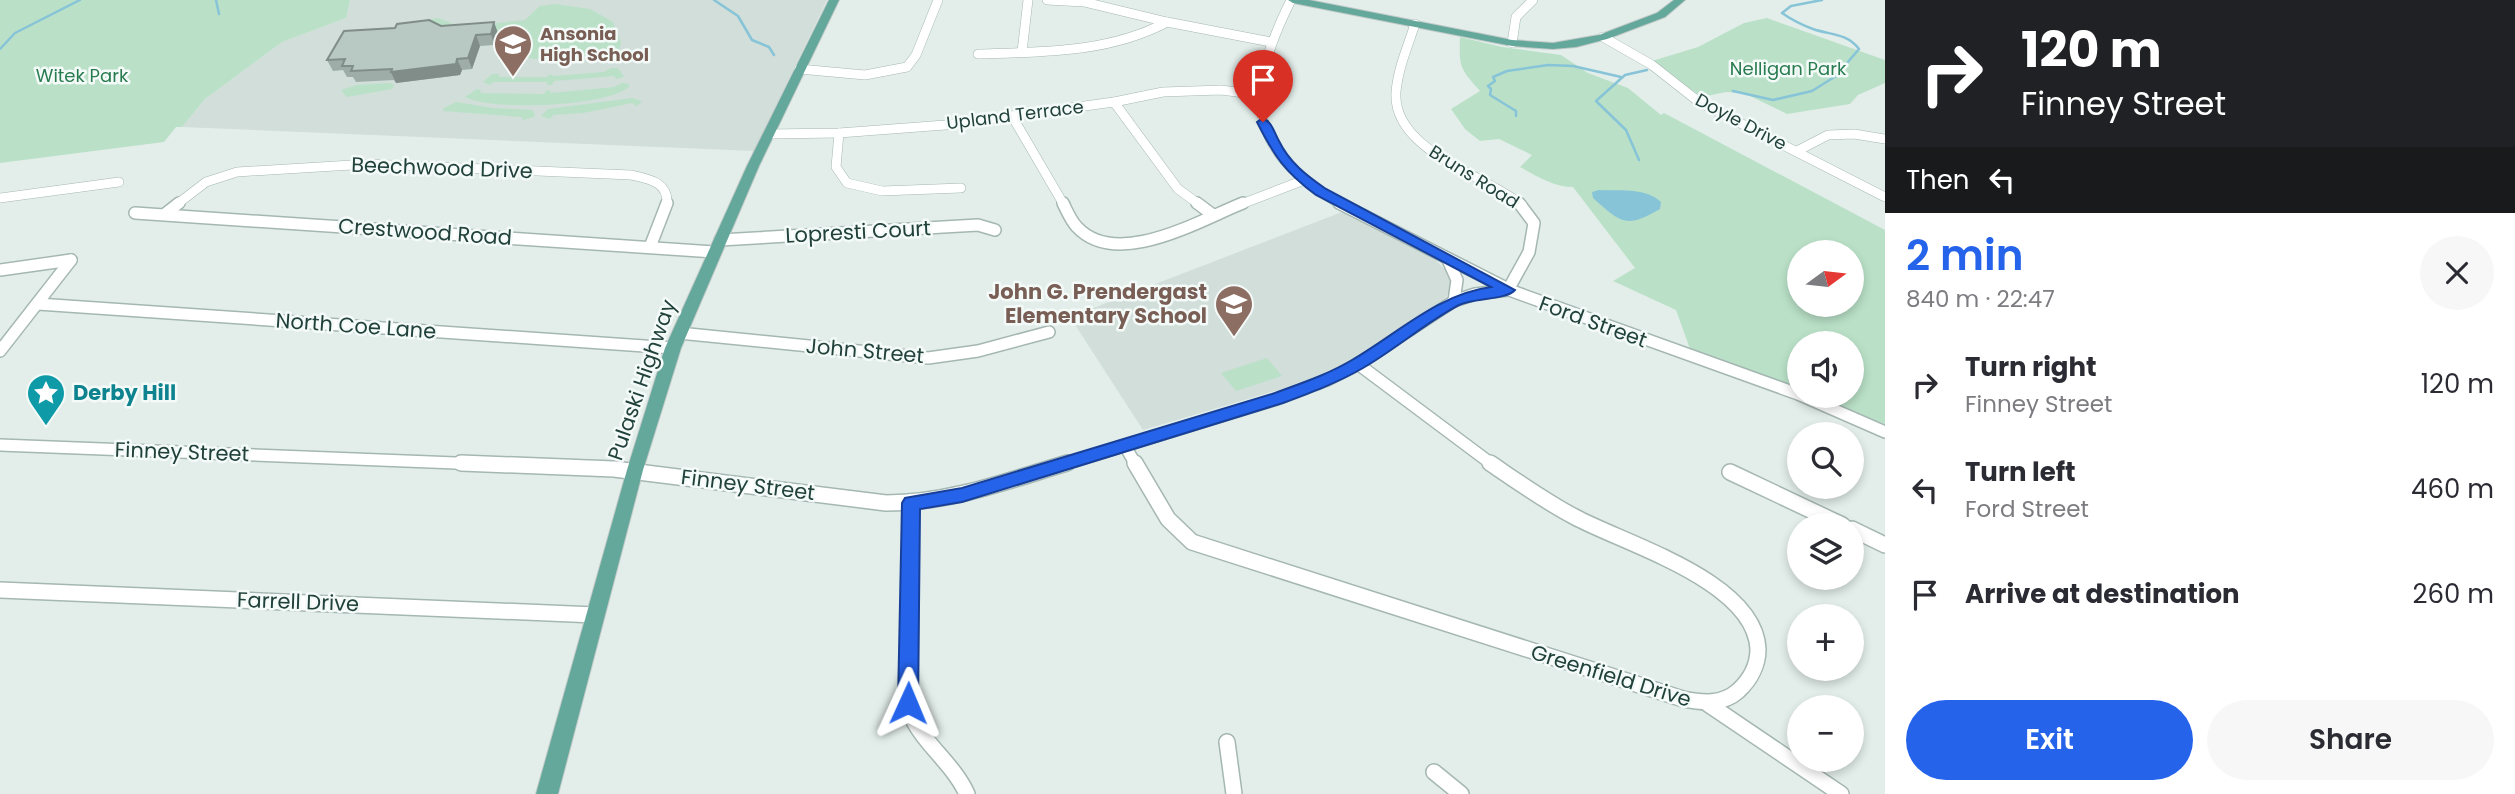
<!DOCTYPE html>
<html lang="en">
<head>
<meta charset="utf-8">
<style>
  :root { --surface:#fff; --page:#f7f7f7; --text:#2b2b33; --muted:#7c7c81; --accent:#2563eb }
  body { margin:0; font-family:Poppins,sans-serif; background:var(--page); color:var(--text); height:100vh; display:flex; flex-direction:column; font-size:26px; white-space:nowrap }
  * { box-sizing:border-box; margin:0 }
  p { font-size:23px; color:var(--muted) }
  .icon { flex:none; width:38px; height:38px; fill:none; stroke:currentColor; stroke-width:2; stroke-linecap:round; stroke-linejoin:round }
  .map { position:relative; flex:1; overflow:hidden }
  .details { display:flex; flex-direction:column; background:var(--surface); width:630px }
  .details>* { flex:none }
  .hud { background:#202124; color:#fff; overflow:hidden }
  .needle { width:46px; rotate:75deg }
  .controls { position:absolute; left:1787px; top:240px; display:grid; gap:14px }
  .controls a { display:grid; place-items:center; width:77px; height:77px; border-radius:50%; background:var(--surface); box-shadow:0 4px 10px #0003; font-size:35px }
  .pin { position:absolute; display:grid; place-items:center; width:60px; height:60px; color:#fff; margin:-72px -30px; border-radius:50% 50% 50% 0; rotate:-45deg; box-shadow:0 0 7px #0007 }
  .pin .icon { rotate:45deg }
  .me { position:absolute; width:77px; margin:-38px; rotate:1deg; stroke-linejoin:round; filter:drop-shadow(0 0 5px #0008) }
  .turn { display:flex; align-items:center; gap:24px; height:147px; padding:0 21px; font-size:32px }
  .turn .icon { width:91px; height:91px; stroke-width:2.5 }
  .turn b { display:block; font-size:49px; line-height:60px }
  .then { display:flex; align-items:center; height:66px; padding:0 21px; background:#0003; gap:14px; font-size:26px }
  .round { display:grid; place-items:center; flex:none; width:74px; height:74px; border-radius:37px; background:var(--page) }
  .headline { display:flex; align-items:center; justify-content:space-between; height:119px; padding:0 21px }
  h1 { font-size:42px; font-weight:600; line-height:52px; color:var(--accent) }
  .primary-button { display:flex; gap:14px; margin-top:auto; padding:14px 21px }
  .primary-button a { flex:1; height:80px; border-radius:42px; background:var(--accent); color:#fff; font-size:28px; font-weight:600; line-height:80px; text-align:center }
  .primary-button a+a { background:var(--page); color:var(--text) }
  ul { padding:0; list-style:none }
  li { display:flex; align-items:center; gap:21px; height:105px; padding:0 21px }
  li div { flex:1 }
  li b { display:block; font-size:26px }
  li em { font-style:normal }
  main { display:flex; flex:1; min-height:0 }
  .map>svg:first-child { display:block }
  .built { fill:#d1ded9 }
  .green { fill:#bae1c8; fill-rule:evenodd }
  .water { fill:#87c4d7 }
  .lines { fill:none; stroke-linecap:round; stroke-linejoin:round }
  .stream { stroke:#87c4d7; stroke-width:2.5 }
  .minor-far2-casing { stroke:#a5b7b2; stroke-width:10 }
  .minor-far1-casing { stroke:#a5b7b2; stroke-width:14 }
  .minor-casing { stroke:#a5b7b2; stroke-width:18 }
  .major-casing { stroke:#c1cac8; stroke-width:2 }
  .minor-far2 { stroke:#fff; stroke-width:9 }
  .minor-far1 { stroke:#fff; stroke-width:11 }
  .minor { stroke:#fff; stroke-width:15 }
  .major { fill:#64a79b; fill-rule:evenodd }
  .wall { fill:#9eada8 }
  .shaded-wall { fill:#818d88 }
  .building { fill:#b8c9c3; stroke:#818d88; stroke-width:2 }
  .route { fill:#2563eb; stroke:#184099; stroke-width:2 }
  .labels { text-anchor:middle; stroke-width:5; stroke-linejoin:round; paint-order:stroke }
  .far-education-label { font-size:18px; font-weight:bold; fill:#785e54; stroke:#f4faf8; text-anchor:start }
  .far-park-label { font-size:18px; fill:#287c4f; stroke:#f4faf8 }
  .far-street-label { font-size:18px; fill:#21413b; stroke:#f4faf8 }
  .street-label { font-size:21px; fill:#21413b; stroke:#f4faf8 }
  .education-label { font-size:21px; font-weight:bold; fill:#785e54; stroke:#f4faf8; text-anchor:end }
  .culture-label { font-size:21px; font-weight:bold; fill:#0d838f; stroke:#f4faf8; text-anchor:start }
</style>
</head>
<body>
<main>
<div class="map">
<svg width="1885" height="794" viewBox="0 0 1885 794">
  <rect width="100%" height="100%" fill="#e3eeea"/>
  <!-- built -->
  <g class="built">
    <polygon points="350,0 827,0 754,151 182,127 205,99 282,42 346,18"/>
    <polygon points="1342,212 1433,258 1447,271 1451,279 1449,293 1444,299 1353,359 1302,383 1143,430 1070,317"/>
  </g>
  <!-- green -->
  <g class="green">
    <polygon points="0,0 350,0 346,18 282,42 205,99 182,127 176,127 164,142 0,163"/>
    <polygon points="555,4 590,9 613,22 621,43 618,55 533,59 522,56 505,43 494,45 497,35 449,36 422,21 438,18 456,25 479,25 525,20 540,6"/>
    <polygon points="1767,18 1885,60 1885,83 1858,95 1850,104 1787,114 1744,93 1726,92 1702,97 1652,61 1698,47 1744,23"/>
    <path d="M1460,37l42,10 59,8 27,18 40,15 33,27 3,-2 221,117v194l-71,-28h38v-53h-53v46l-109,-40 -14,-39 -63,-29 22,-13 -62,-81c-19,0 -36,-11 -53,-20l12,-12 -33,-16 -19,2 -15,-12 -14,-20 29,-18c-20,-23 -21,-23 -20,-54zM1799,252h53v52h-53z"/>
    <polygon points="611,68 618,68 624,77 616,79 614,76 554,81 552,85 547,85 547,82 493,82 490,85 483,82 492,74 499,74 499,77 547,77 550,74 554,76 604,72"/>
    <polygon points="390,83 394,85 392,89 347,97 341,90 357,85"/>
    <path d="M622,83l7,1v3c-24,20 -137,24 -164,10l12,-8 4,1 -1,3 64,1 2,-3 4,-1 1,3 63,-6z"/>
    <polygon points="632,98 642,101 637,106 632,103 583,113 553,115 550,119 541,116 548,109"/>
    <polygon points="456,102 493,108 532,110 535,114 534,117 523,120 522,117 443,111 444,108"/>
    <polygon points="1267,358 1282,376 1236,391 1221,373"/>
  </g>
  <!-- water -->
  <path class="water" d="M1599,190c20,1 46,-3 62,12l-1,7c-34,20 -39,14 -67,-11l-1,-6z"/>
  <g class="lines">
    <!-- stream -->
    <g class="stream">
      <polyline points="216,0 219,14"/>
      <polyline points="714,0 738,16 752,40 769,47 774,55"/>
      <polyline points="0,49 15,33 80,0"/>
      <path d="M1733,91l40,9 39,-9 24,-15 23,-27c-12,-16 -29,-14 -46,-20 -11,-4 -21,-9 -31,-16l9,-7 31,-6"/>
      <polyline points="1516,116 1516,111 1490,95 1491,89 1488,86 1495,81 1493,77 1507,71 1548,65 1573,66 1621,77"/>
      <polyline points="1639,160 1626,130 1596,101 1625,75 1647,70"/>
    </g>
    <defs>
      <g id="minor-far2">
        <polyline points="1047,0 1084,2 1167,22 1271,42"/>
        <path d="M1291,0c-46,93 -47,150 51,205"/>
        <path d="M1415,24c-7,22 -17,44 -19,68 -4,58 87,82 126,113"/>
        <polyline points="1603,37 1652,65 1699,102 1885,197"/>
        <polyline points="1512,43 1516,17 1533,0"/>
        <polyline points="1022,52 1028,0"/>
        <path d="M978,54c64,-2 131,-1 189,-32"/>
        <polyline points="799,69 865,75 907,67 916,55 938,0"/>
        <polyline points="1114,102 1178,189 1200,205"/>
        <polyline points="1012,116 1064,205"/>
        <polyline points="839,133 836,167 847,183 882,191 961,188"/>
        <polyline points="769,134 839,133 945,125 1114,102 1163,92 1221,90 1260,95"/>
        <polyline points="1797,151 1828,135 1854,134 1885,139"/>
        <polyline points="0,198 119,182"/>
        <path d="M176,205l30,-23 31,-10 131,-8 263,11c18,4 38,7 36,30"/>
        <polyline points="1239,205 1304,180"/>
      </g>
      <g id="minor-far1">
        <path d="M1063,203c4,8 8,18 14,24 40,43 123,-7 166,-24"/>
        <polyline points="1197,203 1213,215"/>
        <polyline points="1339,203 1512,291 1798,394 1885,432"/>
        <polyline points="135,213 714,252"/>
        <polyline points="165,214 179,203"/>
        <polyline points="720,240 978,225 995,230"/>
        <polyline points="650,247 667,203"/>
        <polyline points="1448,260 1457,280 1454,301"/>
        <polyline points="0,270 71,260"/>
        <polyline points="38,304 673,348"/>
        <polyline points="679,333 928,358 978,351 1049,332"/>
        <polyline points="0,351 71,260"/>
        <polyline points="1358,364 1493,465"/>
        <polyline points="0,445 506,465"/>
        <polyline points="1125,446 1136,465"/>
        <polyline points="1061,465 1277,399 1327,380 1358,364 1454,301 1475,294 1508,290 1529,252 1534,223 1519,203"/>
      </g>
      <g id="minor">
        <path d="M461,463l153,6 272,34c63,0 121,-22 181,-40"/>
        <path d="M1135,463l33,56 24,23 491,157c20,4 39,6 55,-8 12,-11 20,-26 20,-42 -3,-68 -133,-105 -183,-132 -29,-15 -57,-35 -85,-54"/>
        <polyline points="1730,472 1842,525"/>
        <path d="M911,503l-1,210c13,31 43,50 57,81"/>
        <polyline points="1852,529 1885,545"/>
        <polyline points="0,590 595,615"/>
        <polyline points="1708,704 1841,794"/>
        <polyline points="1227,742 1234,794"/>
        <polyline points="1434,772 1461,794"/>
      </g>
      <g id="major">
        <polygon points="829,0 839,0 759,166 681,348 643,470 558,794 536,794 627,470 665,348 747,166"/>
        <polygon points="1288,0 1309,0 1512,40 1553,43 1599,35 1657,13 1674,0 1685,0 1665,17 1607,39 1576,47 1553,49 1512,46 1293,3"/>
      </g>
    </defs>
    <!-- minor-far2 casing -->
    <use href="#minor-far2" class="minor-far2-casing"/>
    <!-- minor-far1 casing -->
    <use href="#minor-far1" class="minor-far1-casing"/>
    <!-- minor casing -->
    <use href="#minor" class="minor-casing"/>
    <!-- major casing -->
    <use href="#major" class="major-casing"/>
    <!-- minor-far2 -->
    <use href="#minor-far2" class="minor-far2"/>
    <!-- minor-far1 -->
    <use href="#minor-far1" class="minor-far1"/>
    <!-- minor -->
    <use href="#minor" class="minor"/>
    <!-- major -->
    <use href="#major" class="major"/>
  </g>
  <!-- wall -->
  <polygon class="wall" points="441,26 498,33 494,45 480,46 472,69 462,70 460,75 396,83 394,80 356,82 353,77 347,77 343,70 333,71 327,60 395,28"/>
  <!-- shaded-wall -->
  <g class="shaded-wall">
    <polygon points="494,22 498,33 494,45 491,34"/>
    <polygon points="476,35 480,46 472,69 468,58"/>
    <polygon points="457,59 462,70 460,75 396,83 391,72"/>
  </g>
  <!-- building -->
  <polygon class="building" points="429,20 441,26 494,22 491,34 476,35 468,58 457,59 456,64 391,72 392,69 351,71 353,66 342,66 345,59 327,60 344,31 395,28 397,24"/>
  <!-- route -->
  <path class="route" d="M1263,118c9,4 11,14 16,23 10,21 28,35 47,48l189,101c-9,10 -41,8 -56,15 -34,18 -63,44 -96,63 -26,15 -53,25 -80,35l-321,99 -42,7 -2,194 -3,6 -7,3 -7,-3 -3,-6 4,-200 3,-5 57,-10 310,-94c27,-10 55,-19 80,-34 45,-26 86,-66 139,-73l-175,-92c-31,-23 -42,-39 -59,-73z"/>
  <!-- icons -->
  <defs>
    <symbol id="school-pin" viewBox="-11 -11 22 30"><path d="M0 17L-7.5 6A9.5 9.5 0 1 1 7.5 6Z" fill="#8d6e63" stroke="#f4faf8"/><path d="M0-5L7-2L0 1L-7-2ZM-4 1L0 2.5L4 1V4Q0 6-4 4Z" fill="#fff"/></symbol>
    <symbol id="sight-pin" viewBox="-11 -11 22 30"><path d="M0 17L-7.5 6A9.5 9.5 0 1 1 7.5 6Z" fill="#0f9aa8" stroke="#f4faf8"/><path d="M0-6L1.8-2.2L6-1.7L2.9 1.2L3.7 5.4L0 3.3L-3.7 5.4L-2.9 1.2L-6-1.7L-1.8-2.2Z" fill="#fff"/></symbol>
  </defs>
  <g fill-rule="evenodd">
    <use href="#school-pin" x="491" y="22" width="44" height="60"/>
    <use href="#school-pin" x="1212" y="282" width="44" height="60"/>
    <use href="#sight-pin" x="24" y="371" width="44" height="60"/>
  </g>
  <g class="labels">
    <!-- far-education labels -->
    <g class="far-education-label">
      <text x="540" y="40">Ansonia<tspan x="540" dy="21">High School</tspan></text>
    </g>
    <!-- far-park labels -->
    <g class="far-park-label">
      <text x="1788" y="75">Nelligan Park</text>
      <text x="82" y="82">Witek Park</text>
    </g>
    <!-- far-street labels -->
    <g class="far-street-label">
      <text transform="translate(1015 115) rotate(-7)" y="6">Upland Terrace</text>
      <text transform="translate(1741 122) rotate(28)" y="6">Doyle Drive</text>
      <text transform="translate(1474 177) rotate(32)" y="6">Bruns Road</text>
    </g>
    <!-- street labels -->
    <g class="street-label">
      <text transform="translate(442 168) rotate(2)" y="7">Beechwood Drive</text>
      <text transform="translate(425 232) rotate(4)" y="7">Crestwood Road</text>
      <text transform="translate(858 232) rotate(-3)" y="7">Lopresti Court</text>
      <text transform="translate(1593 322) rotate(20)" y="7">Ford Street</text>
      <text transform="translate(356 326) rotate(4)" y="7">North Coe Lane</text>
      <text transform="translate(865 351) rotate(5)" y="7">John Street</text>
      <text transform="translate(642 380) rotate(-71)" y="7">Pulaski Highway</text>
      <text transform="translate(182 452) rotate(2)" y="7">Finney Street</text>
      <text transform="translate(748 485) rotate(7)" y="7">Finney Street</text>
      <text transform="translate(298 602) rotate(2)" y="7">Farrell Drive</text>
      <text transform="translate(1611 676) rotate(17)" y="7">Greenfield Drive</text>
    </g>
    <!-- education labels -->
    <g class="education-label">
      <text x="1207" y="299">John G. Prendergast<tspan x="1207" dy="24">Elementary School</tspan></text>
    </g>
    <!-- culture labels -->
    <g class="culture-label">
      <text x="73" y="400">Derby Hill</text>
    </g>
  </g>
</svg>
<div class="controls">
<a><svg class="needle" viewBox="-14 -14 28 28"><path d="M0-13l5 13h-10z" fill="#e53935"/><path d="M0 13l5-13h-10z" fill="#7c7c81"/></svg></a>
<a><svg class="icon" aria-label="sound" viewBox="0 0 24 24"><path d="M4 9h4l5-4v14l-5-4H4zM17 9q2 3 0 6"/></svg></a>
<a><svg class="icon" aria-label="search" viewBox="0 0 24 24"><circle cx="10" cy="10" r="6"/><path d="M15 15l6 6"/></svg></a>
<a><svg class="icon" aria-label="layers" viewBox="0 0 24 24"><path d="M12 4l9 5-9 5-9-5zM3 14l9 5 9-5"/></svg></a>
<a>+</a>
<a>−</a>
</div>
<div class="pin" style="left:1263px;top:122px;background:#d93025"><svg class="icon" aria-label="arrive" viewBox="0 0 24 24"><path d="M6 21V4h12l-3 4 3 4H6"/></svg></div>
<svg class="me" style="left:908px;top:703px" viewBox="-20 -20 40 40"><path d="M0-17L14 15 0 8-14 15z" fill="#2563eb" stroke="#fff" stroke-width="4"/></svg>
</div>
<section class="details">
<div class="hud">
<div class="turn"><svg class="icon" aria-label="right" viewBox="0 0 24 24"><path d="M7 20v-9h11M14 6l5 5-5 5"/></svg><div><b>120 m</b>Finney Street</div></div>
<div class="then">Then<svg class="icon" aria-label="left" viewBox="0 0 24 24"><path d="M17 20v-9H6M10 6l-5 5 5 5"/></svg></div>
</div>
<div class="headline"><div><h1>2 min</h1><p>840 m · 22:47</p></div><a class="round"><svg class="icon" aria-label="close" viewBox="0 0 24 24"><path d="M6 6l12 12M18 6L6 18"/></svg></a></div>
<ul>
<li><svg class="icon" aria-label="right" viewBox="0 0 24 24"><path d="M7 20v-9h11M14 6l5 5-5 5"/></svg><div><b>Turn right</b><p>Finney Street</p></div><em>120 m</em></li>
<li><svg class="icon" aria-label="left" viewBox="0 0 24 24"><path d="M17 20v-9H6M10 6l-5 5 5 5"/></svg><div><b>Turn left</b><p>Ford Street</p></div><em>460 m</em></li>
<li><svg class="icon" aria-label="arrive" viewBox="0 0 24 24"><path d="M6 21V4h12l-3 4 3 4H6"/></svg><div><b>Arrive at destination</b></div><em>260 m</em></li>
</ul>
<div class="primary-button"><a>Exit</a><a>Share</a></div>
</section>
</main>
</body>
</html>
